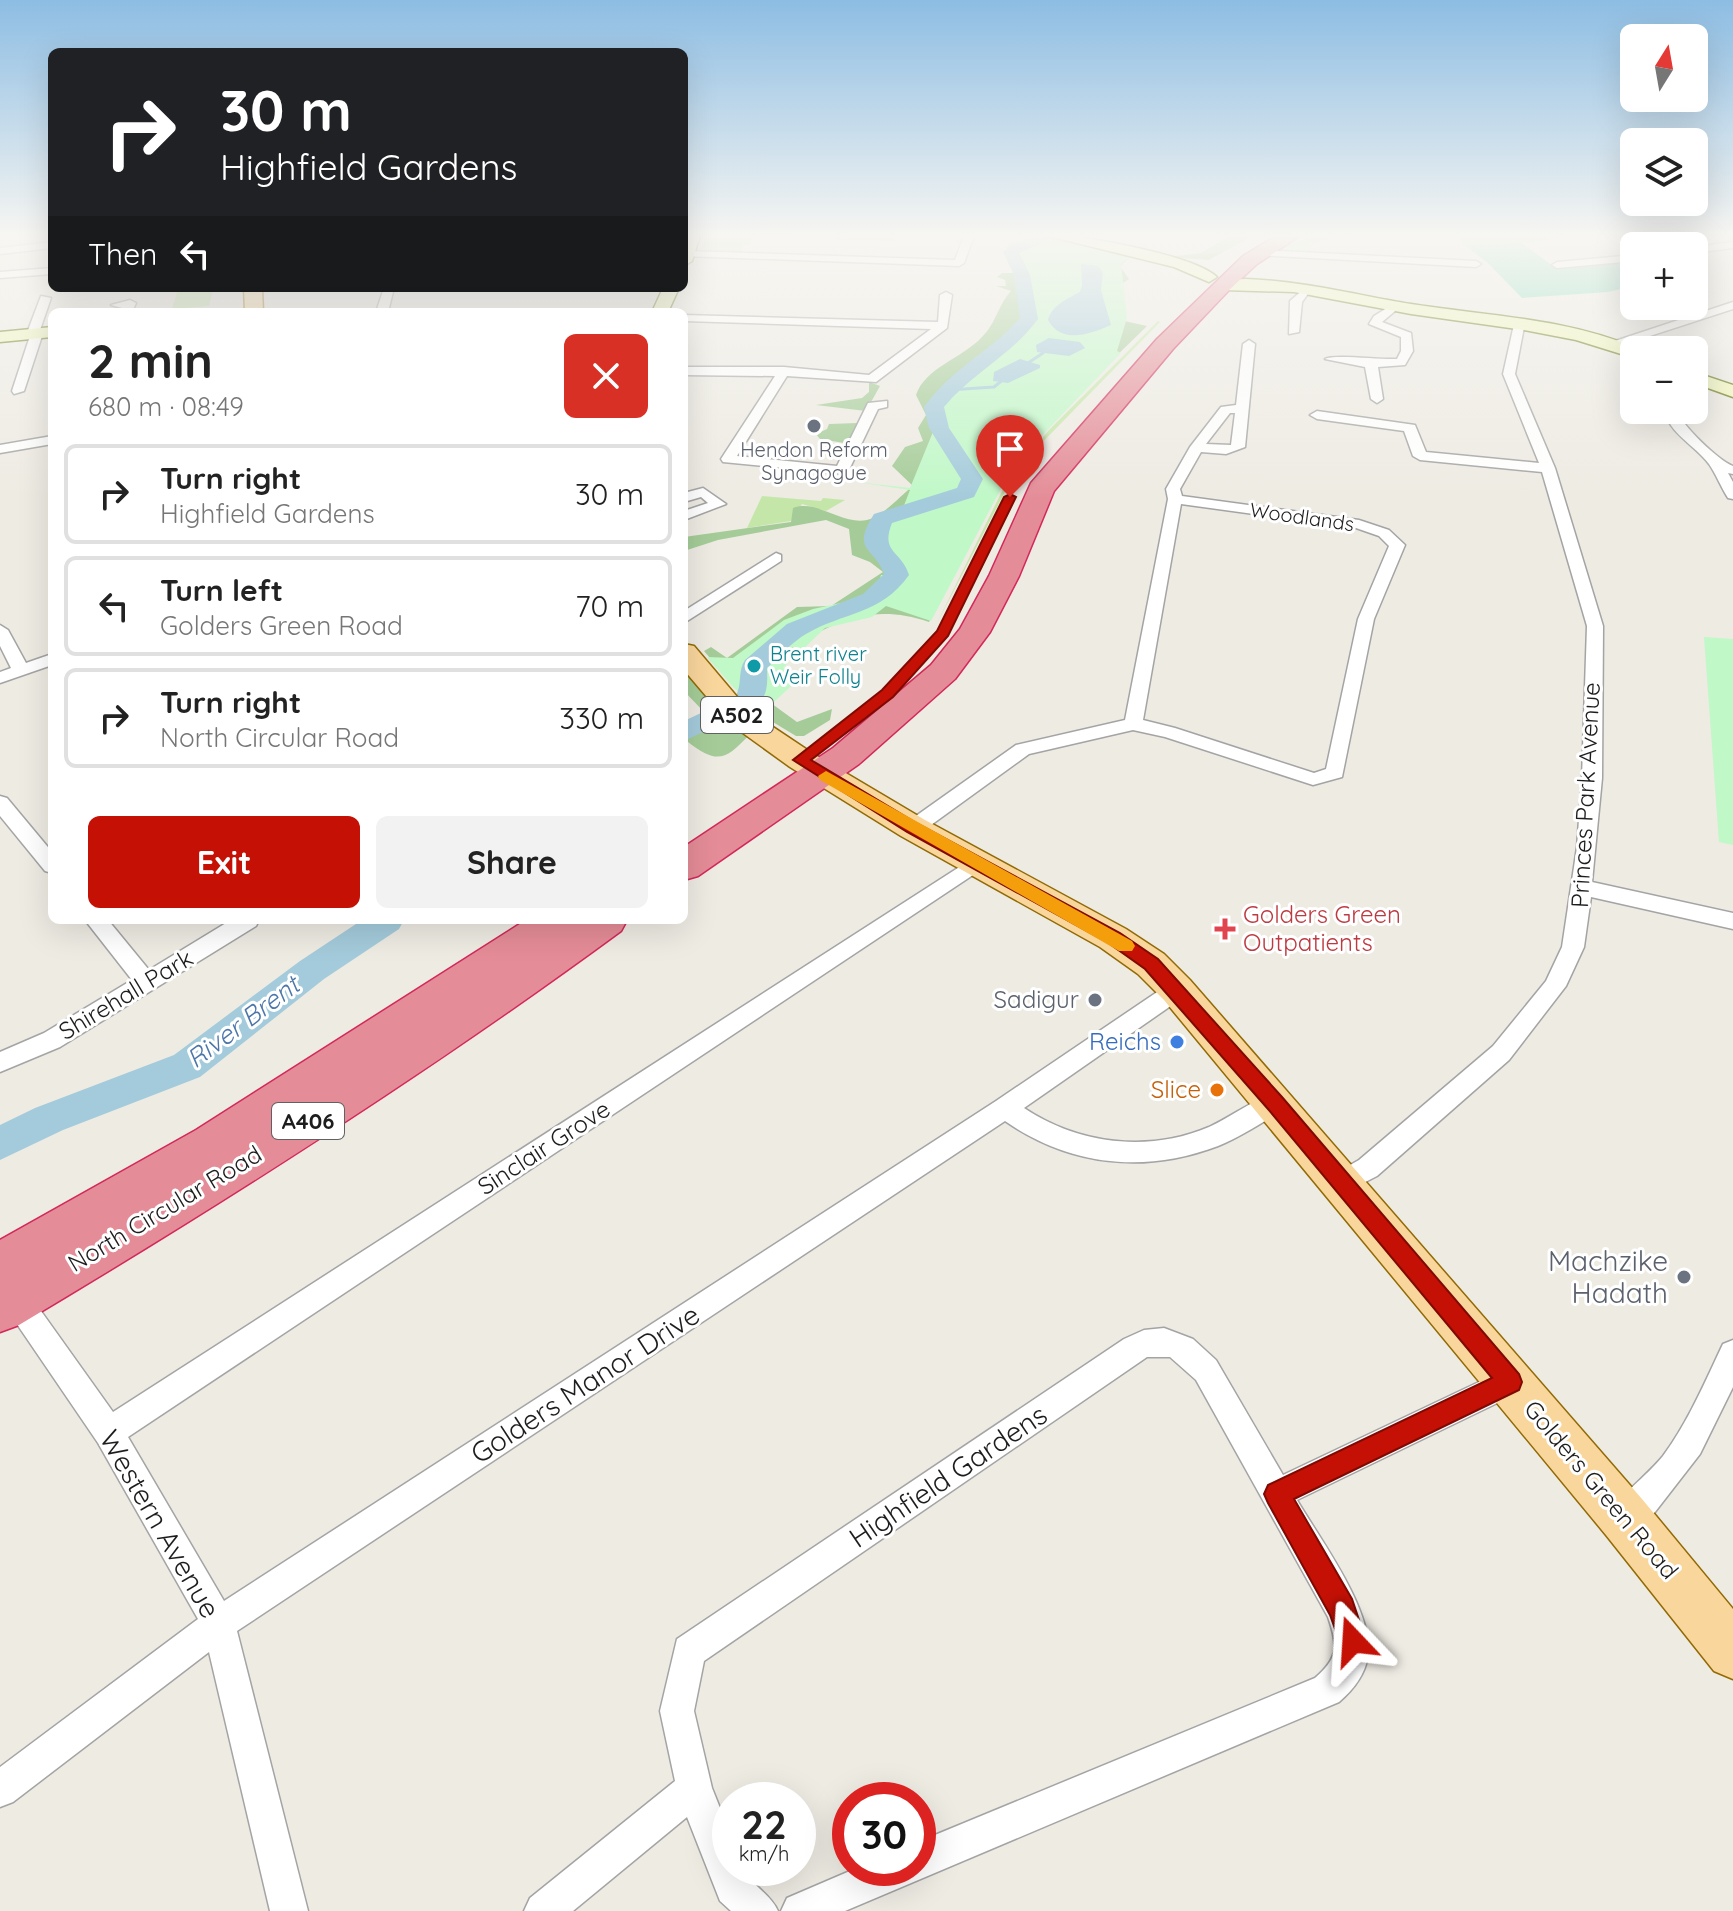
<!DOCTYPE html>
<html lang="en">
<head>
<meta charset="utf-8">
<style>
  :root { --surface:#fff; --page:#f2f2f2; --text:#222; --muted:#767676; --line:#e0e0e0; --accent:#c41005 }
  body { margin:0; font-family:Quicksand,sans-serif; background:var(--page); color:var(--text); height:100vh; display:flex; flex-direction:column; font-size:30px; white-space:nowrap }
  * { box-sizing:border-box; margin:0 }
  p { font-size:26px; color:var(--muted) }
  .icon { flex:none; width:44px; height:44px; fill:none; stroke:currentColor; stroke-width:2; stroke-linecap:round; stroke-linejoin:round }
  .map { position:relative; flex:1; overflow:hidden }
  .drawer { position:absolute; left:48px; top:308px; width:640px; height:616px; display:flex; flex-direction:column; background:var(--surface); border-radius:12px; box-shadow:0 8px 32px #0002 }
  .drawer>* { flex:none }
  .guide { position:absolute; left:48px; top:48px; width:640px; height:244px; border-radius:12px; box-shadow:0 8px 32px #0002; background:#202124; color:#fff; overflow:hidden }
  .needle { width:52px; rotate:11deg }
  .buttons { position:absolute; left:1620px; top:24px; display:grid; gap:16px }
  .buttons a { display:grid; place-items:center; width:88px; height:88px; border-radius:12px; background:var(--surface); box-shadow:0 8px 32px #0002; font-size:40px }
  .speed { position:absolute; left:712px; top:1782px; display:flex; gap:16px; font-size:40px; font-weight:700; text-align:center }
  .speed>* { display:grid; place-content:center; width:104px; height:104px; border-radius:50%; background:var(--surface); box-shadow:0 8px 32px #0002; line-height:1 }
  .speed small { font-size:20px; font-weight:400 }
  .speed .limit { border:12px solid #d22; background:#fff; color:#111 }
  .pin { position:absolute; display:grid; place-items:center; width:68px; height:68px; color:#fff; margin:-82px -34px; border-radius:50% 50% 50% 0; rotate:-45deg; box-shadow:0 0 8px #0007 }
  .pin .icon { rotate:45deg }
  .me { position:absolute; width:88px; margin:-44px; rotate:340deg; stroke-linejoin:round; filter:drop-shadow(0 0 6px #0008) }
  .turn { display:flex; align-items:center; gap:28px; height:168px; padding:0 40px; font-size:36px }
  .turn .icon { width:104px; height:104px; stroke-width:2.5 }
  .turn b { display:block; font-size:56px; line-height:68px }
  .then { display:flex; align-items:center; height:76px; padding:0 40px; background:#0003; gap:16px; font-size:30px }
  .round { display:grid; place-items:center; flex:none; width:84px; height:84px; border-radius:12px; background:var(--page) }
  .overview { display:flex; align-items:center; justify-content:space-between; height:136px; padding:0 40px }
  h1 { font-size:48px; font-weight:700; line-height:60px }
  .action { display:flex; gap:16px; margin-top:auto; padding:16px 40px }
  .action a { flex:1; height:92px; border-radius:12px; background:var(--accent); color:#fff; font-size:32px; font-weight:700; line-height:92px; text-align:center }
  .action a+a { background:var(--page); color:var(--text) }
  ul { padding:0; list-style:none }
  li { display:flex; align-items:center; gap:24px; height:100px; margin:0 16px 12px; padding:0 24px; border:4px solid var(--line); border-radius:12px }
  li div { flex:1 }
  li b { display:block; font-size:30px }
  li em { font-style:normal }
  .map>svg:first-child { display:block }
  .grass { fill:#c4e7a9 }
  .forest { fill:#a5cc98 }
  .park { fill:#c0f8c7 }
  .pitch { fill:#82dbbe }
  .water { fill:#a4cbdb }
  .lines { fill:none; stroke-linecap:round; stroke-linejoin:round }
  .stream { stroke:#a4cbdb; stroke-width:3 }
  .river { fill:#a4cbdb; fill-rule:evenodd }
  .street-casing { stroke:#a4a4a4; stroke-width:3 }
  .secondary-casing { stroke:#5f7008; stroke-width:3 }
  .primary-casing { stroke:#926a04; stroke-width:3 }
  .highway-casing { stroke:#d3285a; stroke-width:3 }
  .street { fill:#fff; fill-rule:evenodd }
  .secondary { fill:#f1f7b7; fill-rule:evenodd }
  .primary { fill:#f9d69c; fill-rule:evenodd }
  .highway { fill:#e48c97; fill-rule:evenodd }
  .route { fill:#c41005; stroke:#7f0a03; stroke-width:2 }
  .slow { fill:#f59e0b }
  .worship-dot { fill:#6b7280; stroke:#fff; stroke-width:3 }
  .culture-dot { fill:#0f9aa8; stroke:#fff; stroke-width:3 }
  .health-dot { fill:#e0444e; stroke:#fff; stroke-width:3 }
  .shop-dot { fill:#3f7fe0; stroke:#fff; stroke-width:3 }
  .food-dot { fill:#e8710a; stroke:#fff; stroke-width:3 }
  .labels { text-anchor:middle; stroke-width:6; stroke-linejoin:round; paint-order:stroke }
  .far-worship-label { font-size:20px; fill:#5b616d; stroke:#fff }
  .far-street-label { font-size:20px; fill:#1d1d1d; stroke:#fff }
  .far-culture-label { font-size:20px; fill:#0d838f; stroke:#fff; text-anchor:start }
  .shield { fill:#fff; stroke:#616161; stroke-width:2 }
  .shield-label { font-size:22px; font-weight:bold; fill:#1d1d1d }
  .street-label { font-size:24px; fill:#1d1d1d; stroke:#fff }
  .health-label { font-size:24px; fill:#be3a42; stroke:#fff; text-anchor:start }
  .worship-label { font-size:24px; fill:#5b616d; stroke:#fff; text-anchor:end }
  .shop-label { font-size:24px; fill:#366cbe; stroke:#fff; text-anchor:end }
  .food-label { font-size:24px; fill:#c56008; stroke:#fff; text-anchor:end }
  .water-label { font-size:26px; font-style:italic; fill:#4c76a9; stroke:#fff }
  .near-worship-label { font-size:28px; fill:#5b616d; stroke:#fff; text-anchor:end }
  .near-street-label { font-size:28px; fill:#1d1d1d; stroke:#fff }
</style>
</head>
<body>
<div class="map">
<svg width="1733" height="1911" viewBox="0 0 1733 1911">
  <rect width="100%" height="100%" fill="#eeebe3"/>
  <!-- grass -->
  <g class="grass">
    <polygon points="708,233 898,233 893,241 754,237 749,245 743,245 741,253 701,249"/>
    <polygon points="213,289 209,306 172,309 177,292"/>
    <polygon points="1158,321 1160,322 1029,456 1008,486 936,625 1008,479 1049,430"/>
    <polygon points="762,496 821,501 823,498 845,500 826,511 802,504 791,521 747,528"/>
  </g>
  <!-- forest -->
  <g class="forest">
    <polygon points="1227,233 1257,233 1209,260 1168,257 1201,253 1233,234"/>
    <path d="M1024,239l46,4 60,14 -10,9 9,13 -6,4 -8,36 32,7 -79,77 -62,71 -77,148c-58,-20 -101,0 -148,35l1,36 -14,8 29,21 35,-13 -2,11 -26,16h-8l-40,-24 -52,-61 7,-4 16,11 70,-51 34,-1 52,-34 -13,-10 -18,-7 -3,-26 -23,-9 -108,20 -34,11v-14l107,-15 2,-14c24,-9 48,17 74,12 15,-3 34,-25 46,-34l-21,-20 13,-19 18,-6 -5,-13 8,-13 -10,-20c9,-27 46,-37 65,-57 15,-14 17,-33 30,-47l-15,-5h10l-1,-6 -8,-3 5,-4h15l4,-5 -2,-26z"/>
    <polygon points="869,382 880,386 866,411 816,405 862,398 869,392"/>
    <polygon points="857,423 850,444 820,439 816,434 827,429 829,424"/>
    <path d="M684,662l14,26 21,22 31,24c-25,27 -33,30 -62,8l-4,1v-15l20,-16 -20,-21z"/>
    <polygon points="380,920 399,920 270,1009 200,1066 179,1078 152,1091 69,1119 36,1133 0,1154 0,1136 52,1110 146,1079 184,1057 293,976"/>
  </g>
  <!-- park -->
  <g class="park">
    <polygon points="1320,233 1601,233 1522,243 1464,245 1453,234 1340,238 1309,243 1310,255 1272,253"/>
    <path d="M1040,236l90,21 -9,7 6,54 -10,33 4,2 -108,113 -82,155 -45,-15 -14,11 -47,11 -23,22 -9,-3 -13,12 9,3 -6,6 19,8 -39,36 -30,-25 -26,-30 26,1 51,-38 29,-11 37,-8 28,-13 3,-13h12c-4,-21 -15,-21 -17,-45l9,-11 21,-8 -3,-3 7,-18 -54,-8 54,6 25,-61 -5,-15c15,-37 61,-63 91,-87l1,-30 -6,-16 3,-12 -12,-16 2,-7 22,-3z"/>
    <polygon points="1704,637 1733,639 1733,845 1719,842"/>
  </g>
  <!-- pitch -->
  <polygon class="pitch" points="1522,243 1554,267 1631,262 1634,264 1634,286 1608,292 1522,298 1488,263 1464,245"/>
  <!-- water -->
  <g class="water">
    <path d="M1081,264l17,2 5,7 -2,17 10,35c-21,9 -49,20 -63,-5 4,-15 19,-21 32,-28l2,-7z"/>
    <polygon points="1049,338 1080,342 1085,348 1069,356 1037,352 1036,345"/>
    <polygon points="1020,359 1040,365 1040,368 1008,383 993,381 994,372"/>
  </g>
  <g class="lines">
    <!-- stream -->
    <g class="stream">
      <polyline points="1025,365 1043,353"/>
      <polyline points="948,390 994,387 1005,378"/>
    </g>
    <!-- river -->
    <g class="river">
      <path d="M1042,234h12l2,3 -37,16 11,22 8,44c-26,36 -66,54 -94,88l5,21 34,51 -9,18 -82,26c-12,30 9,27 17,52 -28,40 -66,37 -103,59 -14,8 -27,23 -39,34 1,22 0,42 -28,35l-4,-6c8,-12 2,-25 10,-37l42,-36 76,-30 21,-20c-9,-27 -34,-22 -10,-60l83,-26 4,-9 -32,-51 -5,-21c28,-39 65,-54 96,-89l-6,-43 -11,-23 7,-8z"/>
      <polygon points="720,704 730,707 734,713 730,719 684,741 684,721"/>
      <polygon points="362,920 404,920 399,929 324,979 200,1077 63,1130 0,1160 0,1125 35,1108 174,1055 300,961"/>
    </g>
    <defs>
      <g id="street">
        <polygon points="965,233 975,233 964,263 959,266 684,256 687,251 955,260"/>
        <polygon points="52,242 52,248 0,254 0,248"/>
        <polygon points="1733,242 1733,248 1694,253 1694,247"/>
        <polygon points="1260,250 1476,261 1481,264 1476,267 1256,255 1255,253"/>
        <polygon points="1634,255 1634,261 1557,268 1552,265 1557,262"/>
        <polygon points="52,268 52,274 0,278 0,272"/>
        <polygon points="384,288 394,288 388,312 376,312"/>
        <polygon points="1305,288 1310,291 1302,302 1299,332 1289,334 1290,301"/>
        <polygon points="946,292 952,295 947,328 876,382 787,376 737,456 837,466 868,403 887,401 887,407 878,409 847,474 723,462 721,459 775,376 684,375 684,367 784,367 869,375 931,329 684,321 684,315 938,322 940,295"/>
        <polygon points="41,296 51,298 40,330 43,333 24,391 14,394 12,391 30,336 27,333"/>
        <polygon points="130,300 136,303 132,312 120,312 122,308 111,305"/>
        <polygon points="1733,302 1733,309 1616,347 1606,344"/>
        <path d="M1395,303l6,3 -19,16 29,11 2,18 -8,14 -27,2 5,32 -6,4 -6,-4 -6,-32 -40,-8c8,-5 57,1 72,0l4,-8v-14l-32,-13 5,-8z"/>
        <polygon points="1515,320 1525,322 1515,374 1555,468 1603,626 1602,778 1592,882 1733,913 1733,929 1591,897 1584,947 1566,986 1509,1060 1377,1176 1340,1195 1331,1192 1327,1184 1331,1176 1359,1160 1493,1046 1546,981 1562,947 1577,847 1582,778 1587,626 1542,472 1420,460 1413,456 1404,431 1317,419 1310,415 1317,411 1415,425 1426,452 1539,463 1503,374"/>
        <path d="M1249,340l6,4 -10,103 -19,7 -25,-2 -21,37 2,7 177,24 30,10 16,15 -31,74 -32,158 -29,8 -148,-48 -32,-7 -104,24 -109,79h-14l-3,-5 3,-5 110,-78 109,-25 43,-221 -2,-10 24,-42 31,-40 15,-2 7,-61zM1230,413h5l-4,32 -25,-1zM1181,504l175,24 23,8 10,10 -31,73 -32,150 -12,4 -139,-45 -32,-8z"/>
        <path d="M1665,410h12c3,14 42,51 56,56v8l-5,-1 5,9v17l-5,-1c-7,-11 -12,-24 -19,-34 -14,-19 -41,-31 -44,-54z"/>
        <polygon points="52,436 52,444 0,453 0,445"/>
        <polygon points="703,488 726,504 684,520 684,511 708,503 701,497 684,502 684,493"/>
        <polygon points="776,553 781,555 781,561 684,623 684,611"/>
        <polygon points="0,625 8,630 26,663 52,654 52,665 0,683 0,672 11,668 0,646"/>
        <polygon points="0,796 7,798 52,852 52,873 45,871 0,816"/>
        <path d="M978,855l7,2 3,5 -3,5 -857,570 96,164 772,-500 173,-117 8,-3 8,3 3,6 -3,6 -161,112c54,36 124,45 185,19 22,-10 42,-26 66,-34l9,3 3,7 -3,7c-22,12 -43,27 -66,36 -74,28 -148,20 -213,-25l-768,510 71,280h-38l-61,-259 -196,150 -13,5v-40l198,-148 -100,-176 -92,-135 -4,-9 4,-9 10,-4 10,4 87,122z"/>
        <polygon points="85,920 108,920 149,970 231,920 259,920 256,926 60,1047 0,1072 0,1052 44,1033 132,980"/>
        <path d="M1164,1328l29,11 23,21 67,115 217,-103 10,-4 10,4 5,10 -5,10 -223,108c23,39 77,111 71,156 -3,19 -15,34 -29,46l-494,209h-64l6,-13 70,-30h61v-26l397,-164c24,-21 23,-32 13,-61l-132,-237 -26,-23h-23l-443,304 -10,50 18,77 18,45v35h14c7,18 26,25 34,43h-47l-11,-10 -33,-84 -114,94h-49l6,-13 145,-117 -15,-70 17,-72 447,-300 20,-9z"/>
        <path d="M1733,1340v47l-33,67 -45,58 -20,16 -11,5 -11,-5 -5,-11c8,-19 40,-42 55,-61 25,-34 42,-74 60,-112z"/>
      </g>
      <g id="secondary">
        <polygon points="687,233 701,233 692,261 684,266"/>
        <path d="M1036,233c35,0 157,21 181,44l-8,5 -35,-15z"/>
        <path d="M1246,279c57,2 110,16 165,25 76,12 158,14 230,46h-7v8l-58,-18 -52,-10 -113,-16 -117,-22 -71,-2 -8,-5 8,-5z"/>
        <polygon points="663,288 679,288 668,312 652,312"/>
        <polygon points="52,327 52,337 0,342 0,332"/>
        <polygon points="1694,372 1733,385 1733,397 1694,383"/>
      </g>
      <g id="primary">
        <polygon points="244,288 262,288 263,312 245,312"/>
        <polygon points="684,644 694,646 749,711 812,753 925,820 1126,929 1164,954 1190,980 1642,1499 1733,1609 1733,1679 1714,1671 1606,1535 1164,1000 1138,974 1100,947 901,836 790,767 729,723 684,670"/>
      </g>
      <g id="highway">
        <polygon points="1281,233 1304,233 1257,264 1230,289 1173,349 1054,491 1019,576 990,632 955,679 859,764 698,876 684,880 684,847 833,748 931,665 960,629 989,576 1031,483 1157,339 1243,256"/>
        <path d="M526,920h101l-6,11c-193,142 -396,271 -602,394l-19,7v-92l196,-110z"/>
      </g>
    </defs>
    <!-- street casing -->
    <use href="#street" class="street-casing"/>
    <!-- secondary casing -->
    <use href="#secondary" class="secondary-casing"/>
    <!-- primary casing -->
    <use href="#primary" class="primary-casing"/>
    <!-- highway casing -->
    <use href="#highway" class="highway-casing"/>
    <!-- street -->
    <use href="#street" class="street"/>
    <!-- secondary -->
    <use href="#secondary" class="secondary"/>
    <!-- primary -->
    <use href="#primary" class="primary"/>
    <!-- highway -->
    <use href="#highway" class="highway"/>
  </g>
  <!-- sky -->
  <linearGradient id="sky" x2="0" y2="1"><stop stop-color="#8dbde3"/><stop offset="0.47" stop-color="#f7f6f2"/><stop offset="1" stop-color="#f7f6f2" stop-opacity="0"/></linearGradient>
  <rect width="1733" height="501" fill="url(#sky)"/>
  <!-- route -->
  <polygon class="route" points="1010,494 1016,497 948,636 893,697 811,760 918,824 1120,933 1158,959 1282,1097 1519,1374 1522,1382 1519,1390 1294,1499 1352,1599 1366,1641 1362,1651 1353,1655 1343,1651 1330,1615 1268,1503 1264,1494 1268,1485 1492,1378 1268,1109 1145,969 1107,942 907,832 793,760 882,690 937,631 1004,497"/>
  <!-- slow -->
  <polygon class="slow" points="826,771 1132,941 1135,946 1132,951 1119,951 820,780 818,776"/>
  <!-- markers -->
  <g class="worship-dot">
    <circle cx="814" cy="426" r="8"/>
    <circle cx="1095" cy="1000" r="8"/>
    <circle cx="1684" cy="1277" r="8"/>
  </g>
  <circle class="culture-dot" cx="754" cy="666" r="8"/>
  <path class="health-dot" d="M1221 917h8v8h8v8h-8v8h-8v-8h-8v-8h8z"/>
  <circle class="shop-dot" cx="1177" cy="1042" r="8"/>
  <circle class="food-dot" cx="1217" cy="1090" r="8"/>
  <g class="labels">
    <!-- far-worship labels -->
    <g class="far-worship-label">
      <text x="814" y="457">Hendon Reform<tspan x="814" dy="23">Synagogue</tspan></text>
    </g>
    <!-- far-street labels -->
    <g class="far-street-label">
      <text transform="translate(1302 517) rotate(8)" y="7">Woodlands</text>
    </g>
    <!-- far-culture labels -->
    <g class="far-culture-label">
      <text x="770" y="661">Brent river<tspan x="770" dy="23">Weir Folly</tspan></text>
    </g>
    <!-- shield labels -->
    <g class="shield">
      <rect x="701" y="697" width="72" height="36" rx="6"/>
      <rect x="272" y="1103" width="72" height="36" rx="6"/>
    </g>
    <g class="shield-label">
      <text x="737" y="723">A502</text>
      <text x="308" y="1129">A406</text>
    </g>
    <!-- street labels -->
    <g class="street-label">
      <text transform="translate(1586 795) rotate(-87)" y="8">Princes Park Avenue</text>
      <text transform="translate(126 995) rotate(-31)" y="8">Shirehall Park</text>
      <text transform="translate(544 1148) rotate(-33)" y="8">Sinclair Grove</text>
      <text transform="translate(165 1209) rotate(-31)" y="8">North Circular Road</text>
      <text transform="translate(1601 1490) rotate(50)" y="8">Golders Green Road</text>
    </g>
    <!-- health labels -->
    <g class="health-label">
      <text x="1243" y="923">Golders Green<tspan x="1243" dy="28">Outpatients</tspan></text>
    </g>
    <!-- worship labels -->
    <g class="worship-label">
      <text x="1079" y="1008">Sadigur</text>
    </g>
    <!-- shop labels -->
    <g class="shop-label">
      <text x="1161" y="1050">Reichs</text>
    </g>
    <!-- food labels -->
    <g class="food-label">
      <text x="1201" y="1098">Slice</text>
    </g>
    <!-- water labels -->
    <g class="water-label">
      <text transform="translate(243 1022) rotate(-37)" y="9">River Brent</text>
    </g>
    <!-- near-worship labels -->
    <g class="near-worship-label">
      <text x="1668" y="1271">Machzike<tspan x="1668" dy="32">Hadath</tspan></text>
    </g>
    <!-- near-street labels -->
    <g class="near-street-label">
      <text transform="translate(585 1384) rotate(-33)" y="10">Golders Manor Drive</text>
      <text transform="translate(948 1476) rotate(-34)" y="10">Highfield Gardens</text>
      <text transform="translate(160 1524) rotate(60)" y="10">Western Avenue</text>
    </g>
  </g>
</svg>
<div class="buttons">
<a><svg class="needle" viewBox="-14 -14 28 28"><path d="M0-13l5 13h-10z" fill="#e53935"/><path d="M0 13l5-13h-10z" fill="#767676"/></svg></a>
<a><svg class="icon" aria-label="layers" viewBox="0 0 24 24"><path d="M12 4l9 5-9 5-9-5zM3 14l9 5 9-5"/></svg></a>
<a>+</a>
<a>−</a>
</div>
<div class="speed"><div>22<small>km/h</small></div><div class="limit">30</div></div>
<div class="pin" style="left:1010px;top:497px;background:#d93025"><svg class="icon" aria-label="arrive" viewBox="0 0 24 24"><path d="M6 21V4h12l-3 4 3 4H6"/></svg></div>
<svg class="me" style="left:1353px;top:1641px" viewBox="-20 -20 40 40"><path d="M0-17L14 15 0 8-14 15z" fill="#c41005" stroke="#fff" stroke-width="4"/></svg>
<div class="guide">
<div class="turn"><svg class="icon" aria-label="right" viewBox="0 0 24 24"><path d="M7 20v-9h11M14 6l5 5-5 5"/></svg><div><b>30 m</b>Highfield Gardens</div></div>
<div class="then">Then<svg class="icon" aria-label="left" viewBox="0 0 24 24"><path d="M17 20v-9H6M10 6l-5 5 5 5"/></svg></div>
</div>
<section class="drawer">
<div class="overview"><div><h1>2 min</h1><p>680 m · 08:49</p></div><a class="round" style="background:#d93025;color:#fff"><svg class="icon" aria-label="close" viewBox="0 0 24 24"><path d="M6 6l12 12M18 6L6 18"/></svg></a></div>
<ul>
<li><svg class="icon" aria-label="right" viewBox="0 0 24 24"><path d="M7 20v-9h11M14 6l5 5-5 5"/></svg><div><b>Turn right</b><p>Highfield Gardens</p></div><em>30 m</em></li>
<li><svg class="icon" aria-label="left" viewBox="0 0 24 24"><path d="M17 20v-9H6M10 6l-5 5 5 5"/></svg><div><b>Turn left</b><p>Golders Green Road</p></div><em>70 m</em></li>
<li><svg class="icon" aria-label="right" viewBox="0 0 24 24"><path d="M7 20v-9h11M14 6l5 5-5 5"/></svg><div><b>Turn right</b><p>North Circular Road</p></div><em>330 m</em></li>
</ul>
<div class="action"><a>Exit</a><a>Share</a></div>
</section>
</div>
</body>
</html>
